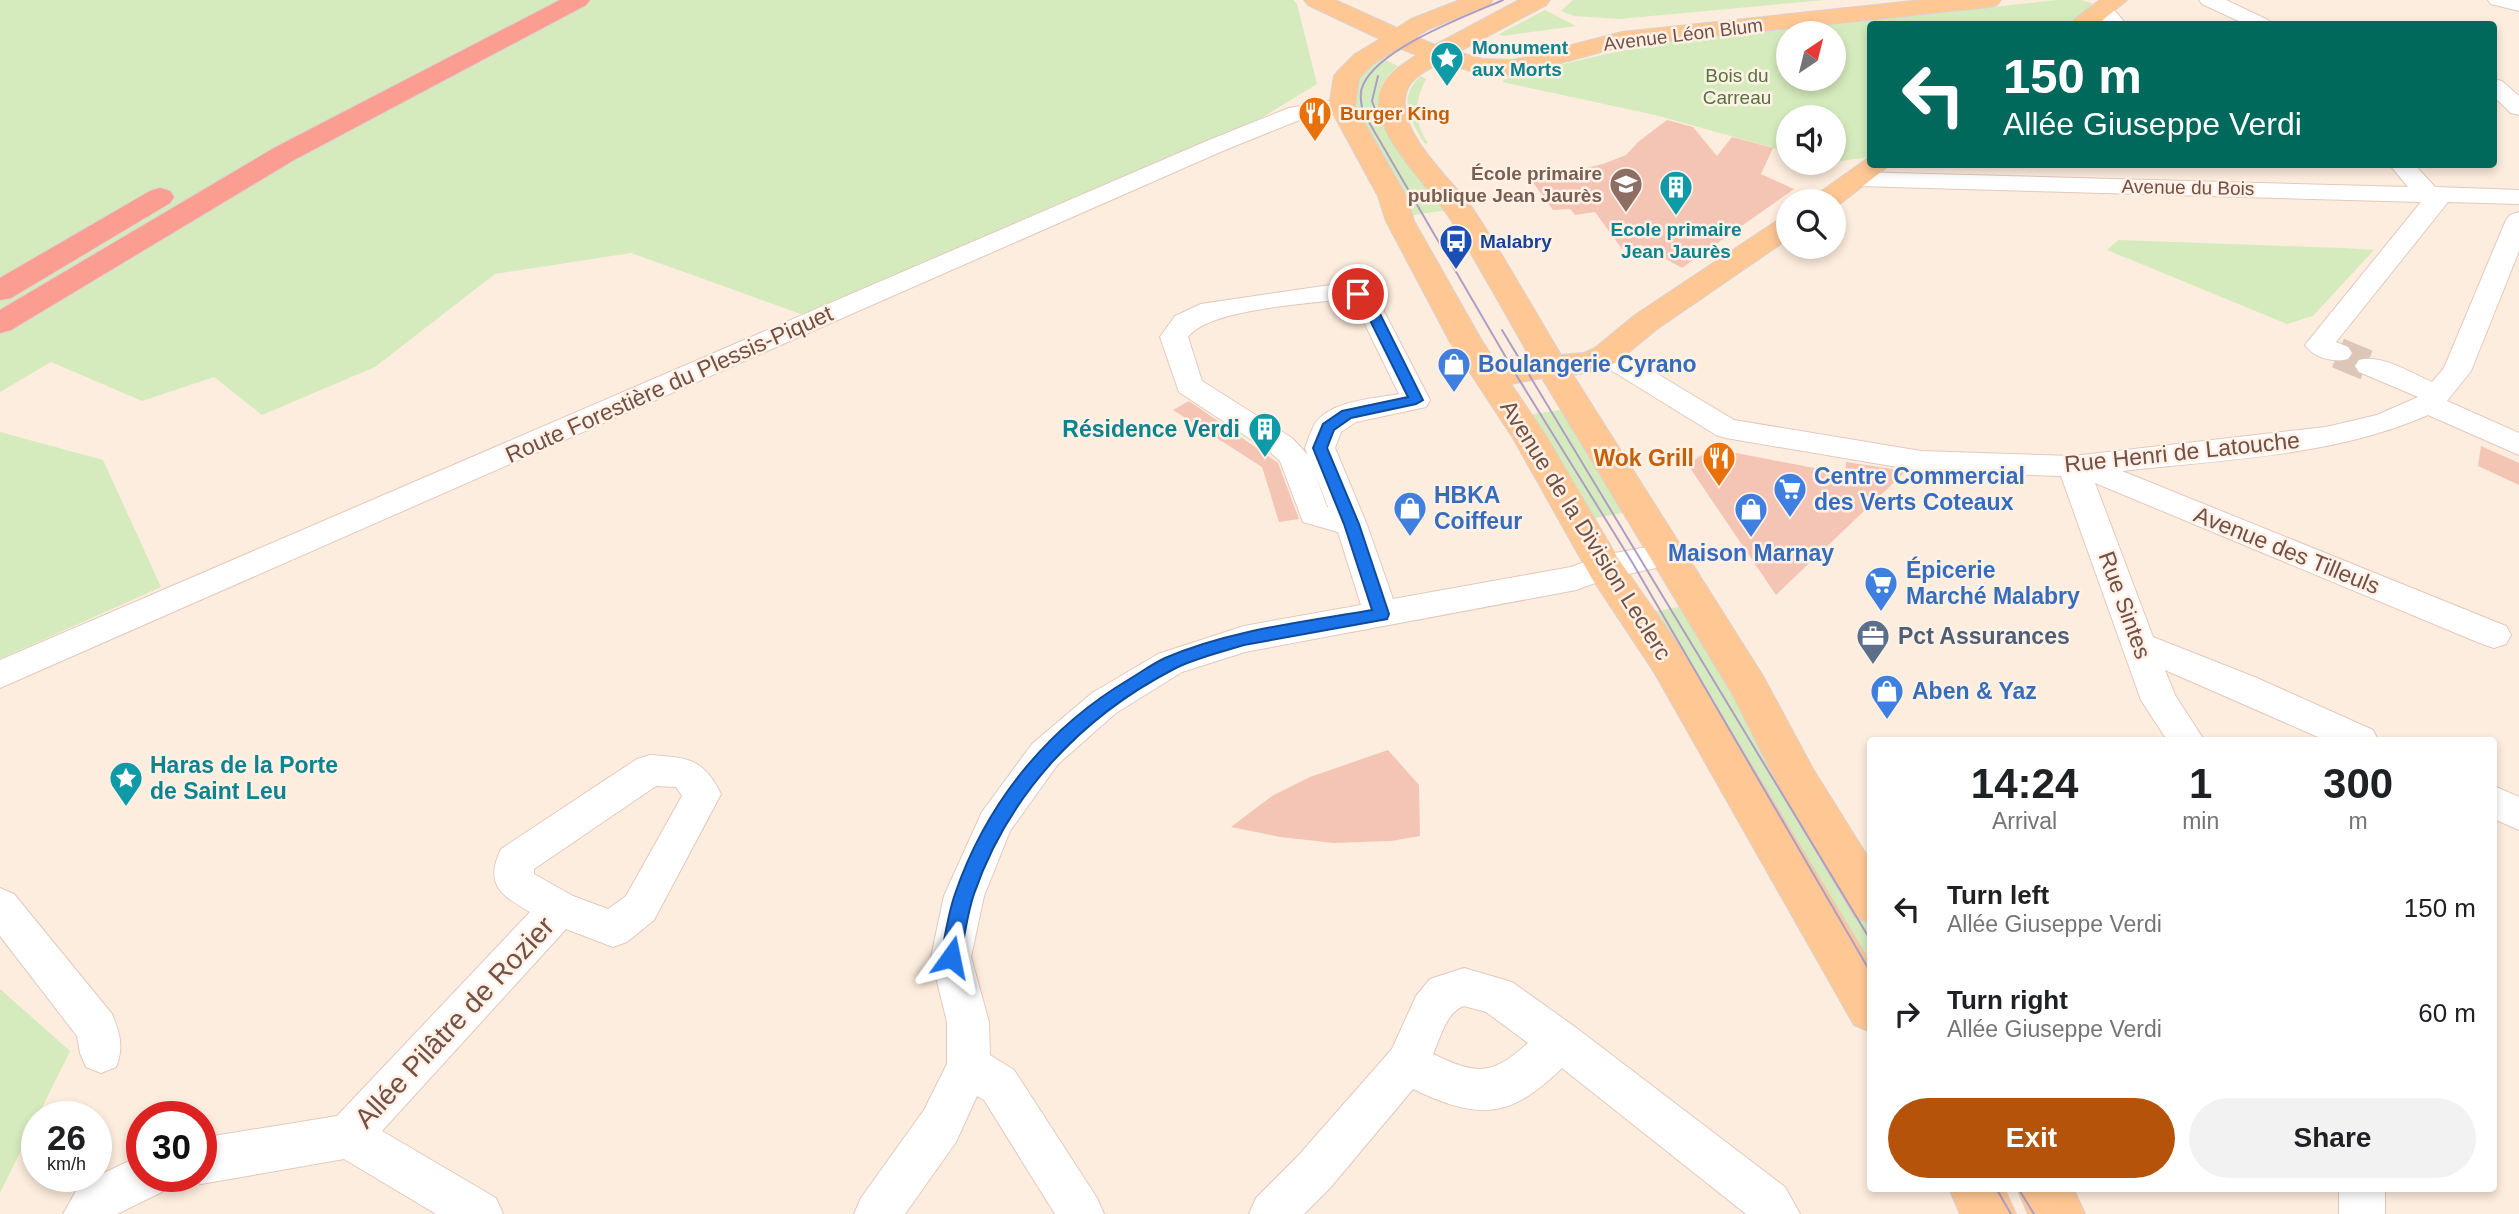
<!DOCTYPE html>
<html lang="en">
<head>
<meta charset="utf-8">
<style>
  :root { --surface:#fff; --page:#f2f2f2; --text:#202124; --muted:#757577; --accent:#b45309 }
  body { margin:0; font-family:Arial,sans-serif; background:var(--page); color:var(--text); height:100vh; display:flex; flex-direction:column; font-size:26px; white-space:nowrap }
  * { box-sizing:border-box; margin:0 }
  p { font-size:23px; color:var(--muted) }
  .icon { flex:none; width:38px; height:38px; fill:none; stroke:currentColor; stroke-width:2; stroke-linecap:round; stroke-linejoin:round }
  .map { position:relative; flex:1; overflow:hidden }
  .panel { position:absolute; left:1867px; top:737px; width:630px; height:455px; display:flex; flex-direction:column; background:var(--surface); border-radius:7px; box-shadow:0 4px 10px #0003 }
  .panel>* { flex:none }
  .hud { position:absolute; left:1867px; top:21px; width:630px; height:147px; border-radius:7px; box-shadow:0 4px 10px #0003; background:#00695c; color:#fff; overflow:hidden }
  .needle { width:46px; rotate:35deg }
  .buttons { position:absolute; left:1776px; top:21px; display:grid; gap:14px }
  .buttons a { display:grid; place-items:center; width:70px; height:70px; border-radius:50%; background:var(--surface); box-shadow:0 4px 10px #0003; font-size:35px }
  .speed { position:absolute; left:21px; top:1101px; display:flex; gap:14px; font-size:35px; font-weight:700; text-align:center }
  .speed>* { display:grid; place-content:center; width:91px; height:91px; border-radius:50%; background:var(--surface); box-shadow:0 4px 10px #0003; line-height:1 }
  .speed small { font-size:18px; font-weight:400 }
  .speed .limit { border:10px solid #d22; background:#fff; color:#111 }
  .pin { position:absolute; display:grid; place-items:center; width:60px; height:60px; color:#fff; margin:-30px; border:4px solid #fff; border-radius:50%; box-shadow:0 2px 7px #0007 }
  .me { position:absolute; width:77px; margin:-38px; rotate:12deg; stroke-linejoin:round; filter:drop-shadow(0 0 5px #0008) }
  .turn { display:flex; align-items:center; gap:24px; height:147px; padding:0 21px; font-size:32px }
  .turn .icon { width:91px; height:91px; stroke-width:2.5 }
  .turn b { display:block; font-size:49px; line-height:60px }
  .eta { display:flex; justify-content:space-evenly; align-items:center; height:119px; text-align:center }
  .eta b { font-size:42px; font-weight:700; line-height:49px }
  .primary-button { display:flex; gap:14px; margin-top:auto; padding:14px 21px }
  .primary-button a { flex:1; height:80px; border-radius:42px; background:var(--accent); color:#fff; font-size:28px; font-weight:700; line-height:80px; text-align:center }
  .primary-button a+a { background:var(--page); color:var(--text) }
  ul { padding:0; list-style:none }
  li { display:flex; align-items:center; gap:21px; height:105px; padding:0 21px }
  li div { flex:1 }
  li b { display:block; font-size:26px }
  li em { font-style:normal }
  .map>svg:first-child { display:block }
  .green { fill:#d6ebbd; fill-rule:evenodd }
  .building { fill:#f4c5b5 }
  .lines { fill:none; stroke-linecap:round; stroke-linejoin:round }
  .minor-tunnel { stroke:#dbc6b8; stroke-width:31; stroke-dasharray:31 16; stroke-linecap:butt }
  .minor-casing { stroke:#e3c9bd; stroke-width:2 }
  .major-casing { stroke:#dbd1cf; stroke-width:2 }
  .highway-casing { stroke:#dbd1cf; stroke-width:2 }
  .minor { fill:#fff; fill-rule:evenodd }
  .major { fill:#ffc794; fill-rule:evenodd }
  .highway { fill:#fb9e91; fill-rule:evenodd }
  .tram { stroke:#ae9ec6; stroke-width:2 }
  .route { fill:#1a73e8; stroke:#114b97; stroke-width:2 }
  .labels { text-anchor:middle; stroke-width:5; stroke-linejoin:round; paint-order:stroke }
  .far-street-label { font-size:19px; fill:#744f46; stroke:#fff1e6 }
  .far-culture-label { font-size:19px; font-weight:bold; fill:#0d838f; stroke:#fff1e6; text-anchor:start }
  .far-park-label { font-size:19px; fill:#54753b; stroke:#fff1e6 }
  .far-food-label { font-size:19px; font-weight:bold; fill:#c56008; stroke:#fff1e6; text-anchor:start }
  .far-education-label { font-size:19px; font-weight:bold; fill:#785e54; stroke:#fff1e6; text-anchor:end }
  .far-transit-label { font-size:19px; font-weight:bold; fill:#164399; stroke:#fff1e6; text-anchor:start }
  .shop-label { font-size:23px; font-weight:bold; fill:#366cbe; stroke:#fff1e6; text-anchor:start }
  .street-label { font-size:23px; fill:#744f46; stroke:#fff1e6 }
  .culture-label { font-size:23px; font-weight:bold; fill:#0d838f; stroke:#fff1e6; text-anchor:end }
  .food-label { font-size:23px; font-weight:bold; fill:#c56008; stroke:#fff1e6; text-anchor:end }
  .service-label { font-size:23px; font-weight:bold; fill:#4e5e75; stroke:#fff1e6; text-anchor:start }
  .near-street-label { font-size:28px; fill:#744f46; stroke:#fff1e6 }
</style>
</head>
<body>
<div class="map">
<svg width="2519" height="1214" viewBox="0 0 2519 1214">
  <rect width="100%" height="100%" fill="#fdedde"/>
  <!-- green -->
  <g class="green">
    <polygon points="0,0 1293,0 1297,4 1317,84 1258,120 809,317 631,253 495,274 375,367 262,415 214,377 142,401 51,362 0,392"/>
    <polygon points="1573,0 1825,0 1619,19 1574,16 1561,11"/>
    <path d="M2056,0h24l12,3 -3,7 -21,14h-197v133l-37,5v-45h-46v35l-133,-37 -153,-33c8,-8 19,-7 30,-10 44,-11 87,-22 132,-29zM1788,33h46v46h-46z"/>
    <polygon points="1545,10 1576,26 1503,36 1499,34"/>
    <path d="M1377,56l21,10c-13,11 -21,22 -17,40l67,104 -41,6 -53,-103 -2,-28z"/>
    <path d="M1421,76l5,3c-12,23 -12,43 2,64l-3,1c-14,-22 -29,-47 -4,-68z"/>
    <polygon points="2118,240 2344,248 2374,250 2313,316 2287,324 2107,250"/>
    <polygon points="1565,409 1628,512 1589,519 1528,415"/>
    <polygon points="0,432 103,460 161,587 0,659"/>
    <polygon points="1684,606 1871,919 1871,993 1647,613"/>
    <polygon points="0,989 70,1051 0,1193"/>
  </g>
  <!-- building -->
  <g class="building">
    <polygon points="1667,120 1693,127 1717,156 1732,137 1773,148 1761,174 1794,189 1682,268 1641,245 1622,249 1595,212 1575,215 1570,209 1553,210 1532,181 1567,176 1565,173 1603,164 1626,155 1638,142"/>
    <polygon points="1189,401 1278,463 1299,519 1279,522 1262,467 1173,410"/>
    <polygon points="2481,446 2519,463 2519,485 2478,466"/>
    <polygon points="1711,448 1845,474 1846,462 1906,471 1776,595 1688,465"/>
    <polygon points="1388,750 1419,785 1420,836 1391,841 1334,843 1280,837 1231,827 1272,796 1310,777"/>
  </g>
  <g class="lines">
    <!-- minor-tunnel -->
    <polyline class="minor-tunnel" points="2338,353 2369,366"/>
    <defs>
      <g id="minor">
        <polygon points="2199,0 2226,0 2268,20 2271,24 2245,24 2202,4"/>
        <polygon points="2488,0 2519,0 2519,11 2491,4"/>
        <polygon points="2104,4 2111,6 2126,24 2105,24 2094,10 2097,6"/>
        <polygon points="2494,79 2502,81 2519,96 2519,115 2511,113 2494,97"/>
        <polygon points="1342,99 1350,101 1353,106 1350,111 1302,119 1225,150 0,688 0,660 1209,140 1289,108"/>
        <path d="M2389,164h25l21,23 84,3v14l-71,-2 -112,140 12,5 4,6 -4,6c-14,4 -34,-1 -43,-14l116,-143 -564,-16 -9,-2 -3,-5 3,-5 9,-2 551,15z"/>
        <path d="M2519,212v39l-48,120 -24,30 72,32v22l-91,-40c-96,42 -204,44 -306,56l384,155 5,9 -5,9 -12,4 -12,-4 -387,-161 58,154 104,41 116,52 5,10h-53l-160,-70 10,25 29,45h-37l-26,-40 -80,-224 -140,-5 -195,-33 -10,-3 -120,-74 -4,-6 4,-6 10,-3 10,3 118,71 187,31 152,5 253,-29 51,-12 41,-18 -59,-25 -4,-6 4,-6c23,-6 52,13 73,22l12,-14 62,-148 4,-5z"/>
        <path d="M1344,283l23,5 9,8 54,104 -4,7 -70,15 -15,10 -6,16 32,77 26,74 178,-32 33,-12 65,-12 11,4 5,8 -5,8 -71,15 -33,12 -331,62 -63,20 -66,41 -58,51 -48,67 -26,65 -13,61 18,65 1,33 24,15 83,128 7,16h-49l-71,-114 -7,-4 -21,46 -51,72h-51l7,-16 63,-88 23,-46v-42l-16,-65 13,-61 38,-84 50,-68 60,-51 66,-39 86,-28 117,-21 -23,-73 -35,-10 -23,-61 -10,-9 -91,-60 -19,-55 15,-21 26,-12zM1344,299l12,7 43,88c-26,5 -65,6 -83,28 -5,8 -8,18 -11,26l3,7 -16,-17 -90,-57 -14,-44c20,-28 119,-33 156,-38zM1314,471l14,36h-1z"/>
        <path d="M650,755c38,3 52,2 71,39l-67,126 -27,22 -14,5 -47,-18 -184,202 114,67 7,16h-67l-92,-55 -143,25 -16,-7 16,-1v-38l136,-22 193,-204c-29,-17 -46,-27 -29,-63l136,-90zM656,786l20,1 6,9 -56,100 -18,13 -35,-13 -39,-22v-5z"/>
        <polygon points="2494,786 2519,797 2519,830 2494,819"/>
        <path d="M0,888l14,6 98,120c8,19 12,34 4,53l-15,6 -15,-6 -6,-14 -3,-17 -77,-100z"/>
        <path d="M1464,968l48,14 63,45 210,160 15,27h-54l-184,-146c-53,52 -84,52 -149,21l-83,99 -26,26h-55l7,-16 42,-42 94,-107 24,-53 14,-17zM1464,1006l22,6 42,31c-36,33 -51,32 -95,11 7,-15 13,-42 31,-48z"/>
        <polygon points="142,1155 142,1176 169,1176 162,1192 117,1214 63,1214 80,1184"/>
        <rect x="2339" y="1188" width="46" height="26"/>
      </g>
      <g id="major">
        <path d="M1304,0h31l62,28 14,-9 49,-19h33l-4,5 -60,24 -13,8 19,8 84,-45h31l-4,5 -88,47 24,7 31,1 109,-28 300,-32h79l-4,5 -8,2 -366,39 -110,30 -33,-2 -39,-12c-16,10 -34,16 -36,37 -4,39 50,83 70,113 30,46 57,95 86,143l23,-2 11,-5 40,-33 143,-95 10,-3v22l-131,90 -40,33 -16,8 -28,5 190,301 50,93 58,93v61l-16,-6 -72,-122 -50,-100 -191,-317 -31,6 35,52 71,121 65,93 189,314v68l-17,-7 -200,-353 -63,-95 -78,-139 -63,-96 -64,-121 -8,-25 -49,-90 5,-30 4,-5 17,-17 25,-15 -72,-34zM1399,48l18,7c-18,11 -38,24 -38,48 -1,37 53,86 72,117 28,46 54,93 80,139l-33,6 -16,-24 -68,-120 -8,-25 -51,-90 4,-28 14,-14z"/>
        <polygon points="2100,0 2127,0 2098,24 2072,24 2075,19"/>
        <polygon points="1868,158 1871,158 1871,164 1891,164 1836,207 1834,208 1834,201 1812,201 1816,195"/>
        <polygon points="1949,1188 2004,1188 2016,1214 1960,1214"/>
        <polygon points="2017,1188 2073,1188 2085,1214 2028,1214"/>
      </g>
      <g id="highway">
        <polygon points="560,0 590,0 586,5 294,160 11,330 0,333 0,310 274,148"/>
        <polygon points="160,188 170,191 174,197 170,203 11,298 0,300 0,278 150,191"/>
      </g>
    </defs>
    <!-- minor casing -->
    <use href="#minor" class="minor-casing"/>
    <!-- major casing -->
    <use href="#major" class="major-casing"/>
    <!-- highway casing -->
    <use href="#highway" class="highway-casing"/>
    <!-- minor -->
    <use href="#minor" class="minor"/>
    <!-- major -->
    <use href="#major" class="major"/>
    <!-- highway -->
    <use href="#highway" class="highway"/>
    <!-- tram -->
    <g class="tram">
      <path d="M1503,0c-37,16 -124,48 -140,85 -4,8 -2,18 0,27l152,261 117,189 239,411"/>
      <polyline points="1378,76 1372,101 1381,125"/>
      <polyline points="1502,330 1871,941"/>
      <polyline points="1996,1188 2011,1214"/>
      <polyline points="2018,1188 2034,1214"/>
    </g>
  </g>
  <!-- route -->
  <path class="route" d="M1358,291l16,11 49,98 -7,4 -65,14 -17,12 -7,18 32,76 30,90 -2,5 -143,26c-22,7 -49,13 -70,24 -93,48 -166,126 -200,225 -7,20 -9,42 -14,63l-3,6 -6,3 -7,-3 -3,-6c4,-21 7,-43 14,-63 31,-90 91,-165 173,-214 12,-7 24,-16 37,-22 65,-28 138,-36 207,-48l-28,-86 -31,-76 10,-24 19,-13 66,-14 -46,-93 -11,-10z"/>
  <!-- icons -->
  <defs>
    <symbol id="sight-pin" viewBox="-11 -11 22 30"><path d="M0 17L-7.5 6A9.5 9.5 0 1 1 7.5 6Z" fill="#0f9aa8" stroke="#fff1e6"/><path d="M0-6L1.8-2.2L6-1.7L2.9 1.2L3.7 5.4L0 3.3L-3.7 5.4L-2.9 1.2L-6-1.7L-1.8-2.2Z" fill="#fff"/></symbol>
    <symbol id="restaurant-pin" viewBox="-11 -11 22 30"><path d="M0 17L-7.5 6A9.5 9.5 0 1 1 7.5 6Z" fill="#e8710a" stroke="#fff1e6"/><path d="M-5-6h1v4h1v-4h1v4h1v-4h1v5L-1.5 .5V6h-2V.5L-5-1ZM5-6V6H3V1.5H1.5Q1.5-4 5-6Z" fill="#fff"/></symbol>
    <symbol id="school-pin" viewBox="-11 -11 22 30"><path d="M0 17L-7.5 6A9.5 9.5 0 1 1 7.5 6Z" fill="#8d6e63" stroke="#fff1e6"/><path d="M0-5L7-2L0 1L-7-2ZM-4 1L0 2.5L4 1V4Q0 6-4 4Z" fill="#fff"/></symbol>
    <symbol id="building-pin" viewBox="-11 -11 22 30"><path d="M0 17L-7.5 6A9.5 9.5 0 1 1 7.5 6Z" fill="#0f9aa8" stroke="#fff1e6"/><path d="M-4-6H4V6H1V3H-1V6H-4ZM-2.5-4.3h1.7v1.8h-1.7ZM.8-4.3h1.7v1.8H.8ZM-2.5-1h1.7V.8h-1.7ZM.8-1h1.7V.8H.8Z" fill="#fff"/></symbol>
    <symbol id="bus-pin" viewBox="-11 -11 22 30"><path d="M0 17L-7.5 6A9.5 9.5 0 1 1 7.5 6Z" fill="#1a4fb4" stroke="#fff1e6"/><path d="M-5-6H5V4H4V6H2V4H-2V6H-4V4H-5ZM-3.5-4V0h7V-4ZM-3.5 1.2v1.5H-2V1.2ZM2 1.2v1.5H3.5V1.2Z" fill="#fff"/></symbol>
    <symbol id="shop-pin" viewBox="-11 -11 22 30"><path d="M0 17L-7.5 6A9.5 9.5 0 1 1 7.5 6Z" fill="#3f7fe0" stroke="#fff1e6"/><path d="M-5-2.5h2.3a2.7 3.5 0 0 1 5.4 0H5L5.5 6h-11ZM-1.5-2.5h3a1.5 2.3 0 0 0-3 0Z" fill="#fff"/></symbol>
    <symbol id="supermarket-pin" viewBox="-11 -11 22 30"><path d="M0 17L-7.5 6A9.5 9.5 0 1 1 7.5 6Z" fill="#3f7fe0" stroke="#fff1e6"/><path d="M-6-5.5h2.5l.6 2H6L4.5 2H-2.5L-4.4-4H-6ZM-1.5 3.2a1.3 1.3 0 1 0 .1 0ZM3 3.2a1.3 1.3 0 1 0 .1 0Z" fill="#fff"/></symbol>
    <symbol id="office-pin" viewBox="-11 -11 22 30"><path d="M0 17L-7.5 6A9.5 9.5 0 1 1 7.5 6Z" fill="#5c6f8a" stroke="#fff1e6"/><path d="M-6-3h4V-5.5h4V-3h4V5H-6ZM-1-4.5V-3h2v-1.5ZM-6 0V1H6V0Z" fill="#fff"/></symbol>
  </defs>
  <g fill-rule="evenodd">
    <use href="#sight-pin" x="1428" y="39" width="38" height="52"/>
    <use href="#restaurant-pin" x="1296" y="94" width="38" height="52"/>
    <use href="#school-pin" x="1607" y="165" width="38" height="52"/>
    <use href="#building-pin" x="1657" y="168" width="38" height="52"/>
    <use href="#bus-pin" x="1437" y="222" width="38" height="52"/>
    <use href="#shop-pin" x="1435" y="345" width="38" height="52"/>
    <use href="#building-pin" x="1246" y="410" width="38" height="52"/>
    <use href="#restaurant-pin" x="1700" y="439" width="38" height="52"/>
    <use href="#supermarket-pin" x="1771" y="470" width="38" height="52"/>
    <use href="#shop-pin" x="1391" y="489" width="38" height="52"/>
    <use href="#shop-pin" x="1732" y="490" width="38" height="52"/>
    <use href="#supermarket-pin" x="1862" y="564" width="38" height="52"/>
    <use href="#office-pin" x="1854" y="617" width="38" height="52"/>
    <use href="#shop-pin" x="1868" y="672" width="38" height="52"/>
    <use href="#sight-pin" x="107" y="759" width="38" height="52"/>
  </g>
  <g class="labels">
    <!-- far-street labels -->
    <g class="far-street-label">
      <text transform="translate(1683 34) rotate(-7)" y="7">Avenue Léon Blum</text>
      <text transform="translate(2188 187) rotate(1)" y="7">Avenue du Bois</text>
    </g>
    <!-- far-culture labels -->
    <g class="far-culture-label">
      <text x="1472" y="54">Monument<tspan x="1472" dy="22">aux Morts</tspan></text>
      <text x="1676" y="236" text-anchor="middle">Ecole primaire<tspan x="1676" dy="22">Jean Jaurès</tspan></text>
    </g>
    <!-- far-park labels -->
    <g class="far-park-label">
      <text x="1737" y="82">Bois du<tspan x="1737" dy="22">Carreau</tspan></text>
    </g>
    <!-- far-food labels -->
    <g class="far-food-label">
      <text x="1340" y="120">Burger King</text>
    </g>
    <!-- far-education labels -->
    <g class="far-education-label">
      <text x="1602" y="180">École primaire<tspan x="1602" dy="22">publique Jean Jaurès</tspan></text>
    </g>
    <!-- far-transit labels -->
    <g class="far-transit-label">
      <text x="1480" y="248">Malabry</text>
    </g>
    <!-- shop labels -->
    <g class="shop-label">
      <text x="1478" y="372">Boulangerie Cyrano</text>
      <text x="1814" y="484">Centre Commercial<tspan x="1814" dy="26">des Verts Coteaux</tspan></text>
      <text x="1434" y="503">HBKA<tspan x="1434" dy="26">Coiffeur</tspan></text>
      <text x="1751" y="561" text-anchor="middle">Maison Marnay</text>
      <text x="1906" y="578">Épicerie<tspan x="1906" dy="26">Marché Malabry</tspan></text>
      <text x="1912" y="699">Aben &amp; Yaz</text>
    </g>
    <!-- street labels -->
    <g class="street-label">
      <text transform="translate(669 384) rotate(-24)" y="8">Route Forestière du Plessis-Piquet</text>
      <text transform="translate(2182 452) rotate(-6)" y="8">Rue Henri de Latouche</text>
      <text transform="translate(1586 530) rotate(58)" y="8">Avenue de la Division Leclerc</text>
      <text transform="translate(2287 550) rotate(22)" y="8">Avenue des Tilleuls</text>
      <text transform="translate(2125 605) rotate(70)" y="8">Rue Sintes</text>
    </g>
    <!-- culture labels -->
    <g class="culture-label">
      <text x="1240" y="437">Résidence Verdi</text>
      <text x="150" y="773" text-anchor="start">Haras de la Porte<tspan x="150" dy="26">de Saint Leu</tspan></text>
    </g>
    <!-- food labels -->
    <g class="food-label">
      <text x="1694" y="466">Wok Grill</text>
    </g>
    <!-- service labels -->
    <g class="service-label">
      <text x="1898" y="644">Pct Assurances</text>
    </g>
    <!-- near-street labels -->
    <g class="near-street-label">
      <text transform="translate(454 1022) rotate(-47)" y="10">Allée Pilâtre de Rozier</text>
    </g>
  </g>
</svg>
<div class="buttons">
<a><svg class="needle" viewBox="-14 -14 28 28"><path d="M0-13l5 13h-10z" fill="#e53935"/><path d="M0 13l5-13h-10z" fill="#757577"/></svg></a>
<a><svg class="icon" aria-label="sound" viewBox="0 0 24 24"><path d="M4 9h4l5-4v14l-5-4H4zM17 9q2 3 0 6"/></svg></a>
<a><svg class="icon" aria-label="search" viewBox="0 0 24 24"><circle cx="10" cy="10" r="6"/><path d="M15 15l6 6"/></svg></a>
</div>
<div class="speed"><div>26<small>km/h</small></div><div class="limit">30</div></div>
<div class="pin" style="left:1358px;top:294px;background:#d93025"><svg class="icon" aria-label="arrive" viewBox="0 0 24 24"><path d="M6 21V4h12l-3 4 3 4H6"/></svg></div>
<svg class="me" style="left:951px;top:957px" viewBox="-20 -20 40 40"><path d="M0-17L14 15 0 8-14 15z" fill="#1a73e8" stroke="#fff" stroke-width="4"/></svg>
<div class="hud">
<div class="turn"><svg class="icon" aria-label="left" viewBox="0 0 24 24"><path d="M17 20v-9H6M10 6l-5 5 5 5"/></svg><div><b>150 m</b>Allée Giuseppe Verdi</div></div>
</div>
<section class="panel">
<div class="eta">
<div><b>14:24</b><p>Arrival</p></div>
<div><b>1</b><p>min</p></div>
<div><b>300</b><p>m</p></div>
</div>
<ul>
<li><svg class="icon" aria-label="left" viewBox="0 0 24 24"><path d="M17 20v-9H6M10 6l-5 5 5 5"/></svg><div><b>Turn left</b><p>Allée Giuseppe Verdi</p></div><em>150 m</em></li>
<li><svg class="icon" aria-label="right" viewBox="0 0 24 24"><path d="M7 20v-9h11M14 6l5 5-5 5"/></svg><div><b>Turn right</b><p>Allée Giuseppe Verdi</p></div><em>60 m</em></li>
</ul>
<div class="primary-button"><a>Exit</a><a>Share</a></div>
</section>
</div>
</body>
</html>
